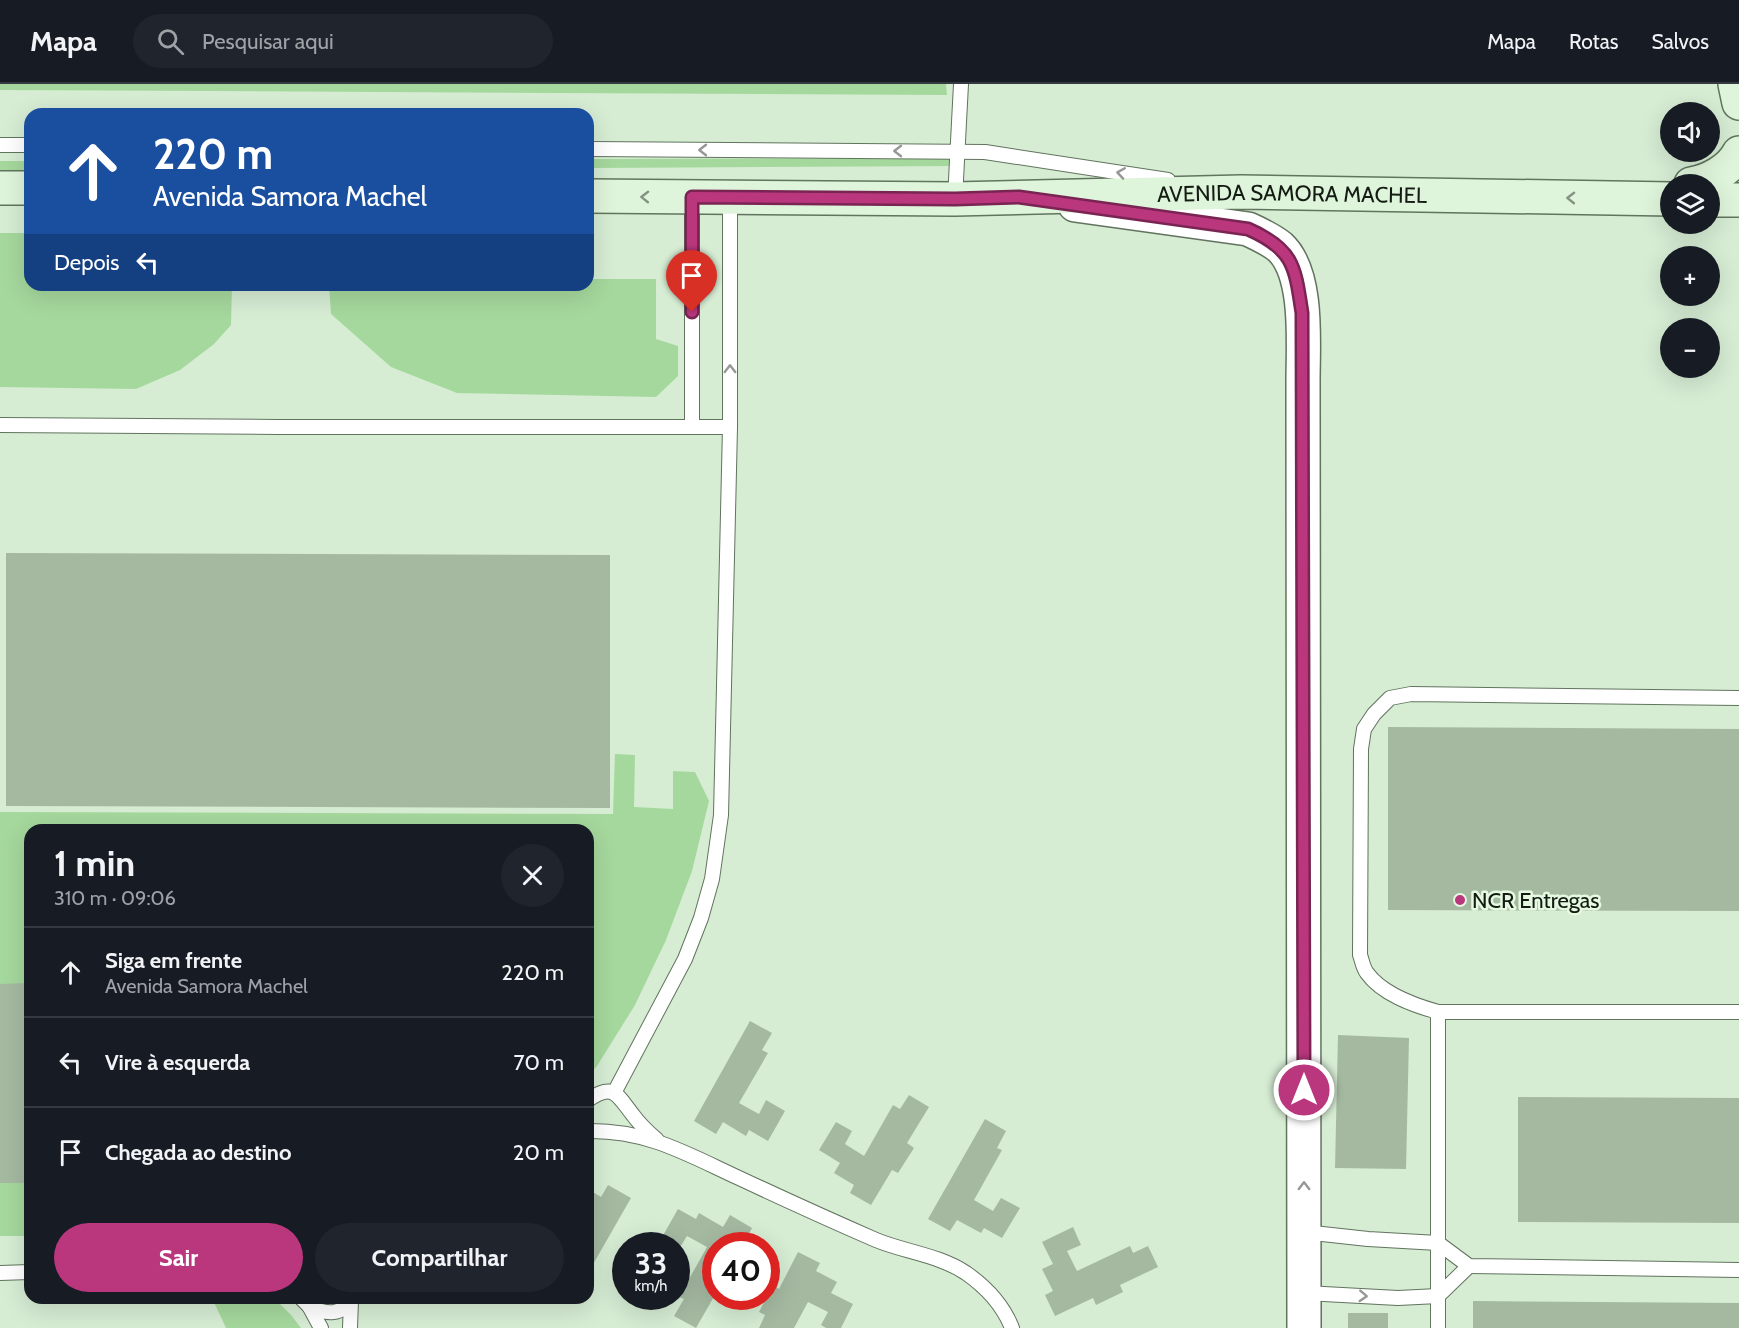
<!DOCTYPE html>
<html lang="pt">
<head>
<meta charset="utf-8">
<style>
  :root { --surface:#171b24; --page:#20242c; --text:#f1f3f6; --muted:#9ea1a6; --line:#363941; --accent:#ba377e }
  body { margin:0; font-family:Cabin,sans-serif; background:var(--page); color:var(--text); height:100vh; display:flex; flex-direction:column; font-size:22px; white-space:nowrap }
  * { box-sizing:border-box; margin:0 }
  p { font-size:20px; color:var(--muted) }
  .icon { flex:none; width:33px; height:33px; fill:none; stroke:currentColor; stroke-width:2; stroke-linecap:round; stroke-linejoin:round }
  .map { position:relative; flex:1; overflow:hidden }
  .details { position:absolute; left:24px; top:740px; width:570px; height:480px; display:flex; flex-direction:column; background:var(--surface); border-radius:18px; box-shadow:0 6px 24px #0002 }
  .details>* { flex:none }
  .hud { position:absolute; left:24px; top:24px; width:570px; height:183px; border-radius:18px; box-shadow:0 6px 24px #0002; background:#1a4fa0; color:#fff; overflow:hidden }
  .tools { position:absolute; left:1660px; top:18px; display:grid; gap:12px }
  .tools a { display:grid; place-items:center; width:60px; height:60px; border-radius:50%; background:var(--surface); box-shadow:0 6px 24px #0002; font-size:30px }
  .speed { position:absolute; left:612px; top:1148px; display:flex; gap:12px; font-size:30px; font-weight:700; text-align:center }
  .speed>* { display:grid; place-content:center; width:78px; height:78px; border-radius:50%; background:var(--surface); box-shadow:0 6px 24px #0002; line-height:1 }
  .speed small { font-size:15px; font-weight:400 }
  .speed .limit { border:9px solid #d22; background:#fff; color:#111 }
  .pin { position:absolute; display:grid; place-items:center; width:51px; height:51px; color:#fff; margin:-62px -26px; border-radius:50% 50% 50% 0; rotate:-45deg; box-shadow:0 0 6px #0007 }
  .pin .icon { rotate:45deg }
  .me { position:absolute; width:66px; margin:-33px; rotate:0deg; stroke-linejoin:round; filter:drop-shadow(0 0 4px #0008) }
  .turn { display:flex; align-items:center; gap:21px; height:126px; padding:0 30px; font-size:27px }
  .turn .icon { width:78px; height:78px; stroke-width:2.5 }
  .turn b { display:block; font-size:42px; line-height:51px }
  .then { display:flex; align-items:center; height:57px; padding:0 30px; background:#0003; gap:12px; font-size:22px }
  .round { display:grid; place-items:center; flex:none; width:63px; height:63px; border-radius:32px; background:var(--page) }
  .overview { display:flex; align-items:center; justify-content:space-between; height:102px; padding:0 30px }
  h1 { font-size:36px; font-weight:700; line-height:45px }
  .cta { display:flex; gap:12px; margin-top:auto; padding:12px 30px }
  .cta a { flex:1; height:69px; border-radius:36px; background:var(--accent); color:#fff; font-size:24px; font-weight:700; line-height:69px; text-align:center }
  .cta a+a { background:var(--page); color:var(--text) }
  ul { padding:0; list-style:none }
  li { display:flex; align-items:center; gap:18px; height:90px; padding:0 30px; border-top:2px solid var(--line) }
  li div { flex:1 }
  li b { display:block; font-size:22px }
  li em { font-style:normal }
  header { display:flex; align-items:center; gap:36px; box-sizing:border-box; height:84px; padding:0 30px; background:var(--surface); border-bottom:2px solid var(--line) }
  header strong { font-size:28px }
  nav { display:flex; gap:33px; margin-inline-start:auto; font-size:21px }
  .search { width:420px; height:54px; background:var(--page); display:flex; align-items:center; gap:15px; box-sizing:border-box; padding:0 21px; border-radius:33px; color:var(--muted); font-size:22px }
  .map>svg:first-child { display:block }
  .green { fill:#a5d89d }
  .building { fill:#a5b9a1 }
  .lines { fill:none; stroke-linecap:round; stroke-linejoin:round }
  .service-casing { stroke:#61745e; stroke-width:16 }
  .tertiary-casing { stroke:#61745e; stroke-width:36 }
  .secondary-casing { stroke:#61745e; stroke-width:36 }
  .service { stroke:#fff; stroke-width:14 }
  .tertiary { stroke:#fff; stroke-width:33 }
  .secondary { stroke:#dff5db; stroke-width:33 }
  .oneway { stroke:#959895 }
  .oneway2 { stroke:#849381 }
  .route-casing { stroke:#792452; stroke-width:15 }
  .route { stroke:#ba377e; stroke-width:10 }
  .poi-dot { fill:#ba377e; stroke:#e4f9e0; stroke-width:2 }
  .labels { text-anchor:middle; stroke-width:5; stroke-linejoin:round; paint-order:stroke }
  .street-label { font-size:22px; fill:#141b13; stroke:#e4f9e0 }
  .poi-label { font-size:22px; fill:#141b13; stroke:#e4f9e0; text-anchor:start }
</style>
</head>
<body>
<header>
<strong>Mapa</strong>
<div class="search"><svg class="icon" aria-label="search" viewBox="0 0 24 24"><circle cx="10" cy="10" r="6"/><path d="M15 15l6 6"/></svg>Pesquisar aqui</div>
<nav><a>Mapa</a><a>Rotas</a><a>Salvos</a></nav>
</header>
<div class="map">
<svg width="1739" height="1244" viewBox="0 0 1739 1244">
  <rect width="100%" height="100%" fill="#d6ecd3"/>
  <!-- green -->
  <g class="green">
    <polygon points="0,0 946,0 947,11 0,6"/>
    <polygon points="963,74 963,82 588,84 588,75"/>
    <rect x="0" y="77" width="30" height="10"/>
    <polygon points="0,149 30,149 30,201 232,201 231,241 214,260 180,286 136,305 0,303"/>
    <polygon points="588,195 656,195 656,255 678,262 678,292 656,313 457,309 391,283 331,230 329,201 588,201"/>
    <polygon points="615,670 635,671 634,723 673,725 673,687 695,688 709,717 692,787 666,856 635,921 597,982 588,992 588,746 30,746 30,1152 0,1152 0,728 613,730"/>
    <polygon points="212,1214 274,1214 291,1231 301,1244 226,1244"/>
  </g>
  <!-- building -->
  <g class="building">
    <polygon points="6,469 610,471 610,724 6,722"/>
    <polygon points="1388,643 1739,645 1739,827 1388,826"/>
    <polygon points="30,899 30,1099 0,1099 0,900"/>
    <polygon points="750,937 772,949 762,966 768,969 739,1019 759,1030 766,1016 785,1027 768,1057 749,1046 746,1052 723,1038 716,1050 694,1037"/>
    <polygon points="1338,951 1409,954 1406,1085 1335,1084"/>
    <polygon points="909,1011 929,1023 907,1059 914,1064 898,1089 892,1086 871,1121 850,1109 854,1101 834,1089 840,1079 819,1066 836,1038 852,1047 845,1060 864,1072 893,1021 900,1025"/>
    <polygon points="1518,1013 1739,1014 1739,1139 1518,1138"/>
    <polygon points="985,1035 1006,1047 997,1064 1002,1066 974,1116 993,1127 1001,1114 1020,1124 1002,1154 984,1144 981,1149 957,1136 950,1147 928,1135"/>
    <polygon points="608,1101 631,1114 588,1189 588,1105 601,1113"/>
    <polygon points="678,1125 696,1135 699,1129 723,1143 730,1131 752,1144 743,1161 716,1161 716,1209 696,1244 674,1232 684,1215 679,1213 707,1163 687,1152 679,1165 676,1164 676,1161 672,1161 661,1155"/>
    <polygon points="1073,1143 1081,1161 1067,1167 1077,1187 1130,1162 1133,1169 1148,1162 1158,1183 1120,1201 1123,1208 1096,1221 1093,1214 1055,1232 1045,1211 1053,1207 1042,1185 1053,1180 1042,1158"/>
    <polygon points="798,1168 820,1179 816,1187 837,1198 831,1209 853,1220 841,1244 826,1244 821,1241 828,1228 808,1218 794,1244 759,1244 765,1231 759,1228 773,1201 779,1205"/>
    <polygon points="1473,1217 1739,1219 1739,1244 1473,1244"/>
    <rect x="1348" y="1229" width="40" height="15"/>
  </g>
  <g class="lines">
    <defs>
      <g id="service">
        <polyline points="0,61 30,61"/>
        <polyline points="588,65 985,68 1168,96"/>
        <polyline points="692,113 692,343"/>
        <polyline points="955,115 961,0"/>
        <polyline points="0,341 279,343 730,343"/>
        <path d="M1739,614l-328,-4 -21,4 -16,16 -10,15 -3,20 -1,206c2,5 3,13 7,18 15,21 46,32 71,39h301"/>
        <polyline points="1438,928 1438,1244"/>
        <polyline points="614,1009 685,875 701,834 712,795 721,731 730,343 730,113"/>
        <path d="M588,1016c26,-18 29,-5 45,15 7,10 15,17 24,25"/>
        <path d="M588,1047c59,-1 99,23 151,47 45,21 91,42 137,62 29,12 63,15 90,33 20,14 37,32 46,55"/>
        <polyline points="1304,1148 1368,1155 1438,1159 1469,1182 1739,1186"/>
        <polyline points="0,1189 30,1188"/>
        <polyline points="1305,1209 1398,1214 1438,1212 1469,1182"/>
        <polyline points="301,1214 309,1222 321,1244"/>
        <path d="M309,1222c18,9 32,10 44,-8"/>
        <polyline points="350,1244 351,1217"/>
      </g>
      <path id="tertiary" d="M1075,121l173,24c11,5 22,10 32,18 29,27 23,97 23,134l1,947"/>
      <g id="secondary">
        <polyline points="1735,0 1739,19"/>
        <path d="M1691,100c18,-3 39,-14 48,-31"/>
        <polyline points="0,104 30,104"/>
        <path id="s1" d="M588,112l367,3 286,-7 430,7"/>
        <polyline points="1710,116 1739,116"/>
      </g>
    </defs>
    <!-- service casing -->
    <use href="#service" class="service-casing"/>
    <!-- tertiary casing -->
    <use href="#tertiary" class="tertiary-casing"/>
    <!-- secondary casing -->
    <use href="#secondary" class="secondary-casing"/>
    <!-- service -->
    <use href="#service" class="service"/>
    <!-- tertiary -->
    <use href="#tertiary" class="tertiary"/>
    <!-- secondary -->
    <use href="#secondary" class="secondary"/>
  </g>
  <!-- one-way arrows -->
  <defs><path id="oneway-chevron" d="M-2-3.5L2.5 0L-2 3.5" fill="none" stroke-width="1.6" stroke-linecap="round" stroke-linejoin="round" transform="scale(1.5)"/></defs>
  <g class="oneway">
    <use href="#oneway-chevron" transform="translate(703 66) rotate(-180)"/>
    <use href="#oneway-chevron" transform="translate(898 67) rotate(-180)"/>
    <use href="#oneway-chevron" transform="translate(1121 89) rotate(-171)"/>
    <use href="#oneway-chevron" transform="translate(730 285) rotate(-90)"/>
    <use href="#oneway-chevron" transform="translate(1304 1102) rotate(-90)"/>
    <use href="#oneway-chevron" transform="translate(1363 1212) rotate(3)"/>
  </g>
  <g class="oneway2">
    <use href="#oneway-chevron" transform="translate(645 113) rotate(-179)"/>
    <use href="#oneway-chevron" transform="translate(1571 114) rotate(-179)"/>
  </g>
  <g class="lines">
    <defs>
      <path id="route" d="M692,228v-115l263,2 64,-2 229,32c46,20 47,38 54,84l2,777"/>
    </defs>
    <!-- route casing -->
    <use href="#route" class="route-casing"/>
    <!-- route -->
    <use href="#route" class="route"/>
  </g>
  <!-- markers -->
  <circle class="poi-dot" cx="1460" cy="816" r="6"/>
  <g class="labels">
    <!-- street labels -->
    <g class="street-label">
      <text dy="8" stroke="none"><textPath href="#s1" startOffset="704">AVENIDA SAMORA MACHEL</textPath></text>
    </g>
    <!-- poi labels -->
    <g class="poi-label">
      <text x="1472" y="824">NCR Entregas</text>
    </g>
  </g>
</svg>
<div class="tools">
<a><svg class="icon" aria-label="sound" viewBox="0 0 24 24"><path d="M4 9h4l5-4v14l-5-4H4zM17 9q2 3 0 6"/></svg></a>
<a><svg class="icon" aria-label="layers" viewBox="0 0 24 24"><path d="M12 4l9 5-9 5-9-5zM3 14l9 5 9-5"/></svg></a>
<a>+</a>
<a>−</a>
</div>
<div class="speed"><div>33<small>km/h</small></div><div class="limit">40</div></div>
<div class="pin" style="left:692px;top:228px;background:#d93025"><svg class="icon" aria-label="arrive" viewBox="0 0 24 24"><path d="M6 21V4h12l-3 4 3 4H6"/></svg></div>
<svg class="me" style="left:1304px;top:1006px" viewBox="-20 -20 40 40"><circle r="17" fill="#ba377e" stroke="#fff" stroke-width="3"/><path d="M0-11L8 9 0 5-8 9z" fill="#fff"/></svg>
<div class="hud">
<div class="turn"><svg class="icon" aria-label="ahead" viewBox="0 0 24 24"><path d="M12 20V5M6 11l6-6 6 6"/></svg><div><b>220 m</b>Avenida Samora Machel</div></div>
<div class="then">Depois<svg class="icon" aria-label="left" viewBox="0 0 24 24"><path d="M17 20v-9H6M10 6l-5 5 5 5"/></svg></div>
</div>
<section class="details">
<div class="overview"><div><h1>1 min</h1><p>310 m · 09:06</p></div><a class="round"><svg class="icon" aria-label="close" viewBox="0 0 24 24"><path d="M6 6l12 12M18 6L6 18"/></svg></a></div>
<ul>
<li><svg class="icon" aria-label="ahead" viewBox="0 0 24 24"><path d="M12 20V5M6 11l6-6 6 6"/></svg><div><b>Siga em frente</b><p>Avenida Samora Machel</p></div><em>220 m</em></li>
<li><svg class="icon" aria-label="left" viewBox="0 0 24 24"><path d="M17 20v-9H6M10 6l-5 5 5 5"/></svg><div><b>Vire à esquerda</b></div><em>70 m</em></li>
<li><svg class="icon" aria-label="arrive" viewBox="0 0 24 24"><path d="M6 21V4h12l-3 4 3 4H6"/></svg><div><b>Chegada ao destino</b></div><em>20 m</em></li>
</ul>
<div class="cta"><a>Sair</a><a>Compartilhar</a></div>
</section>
</div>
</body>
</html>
